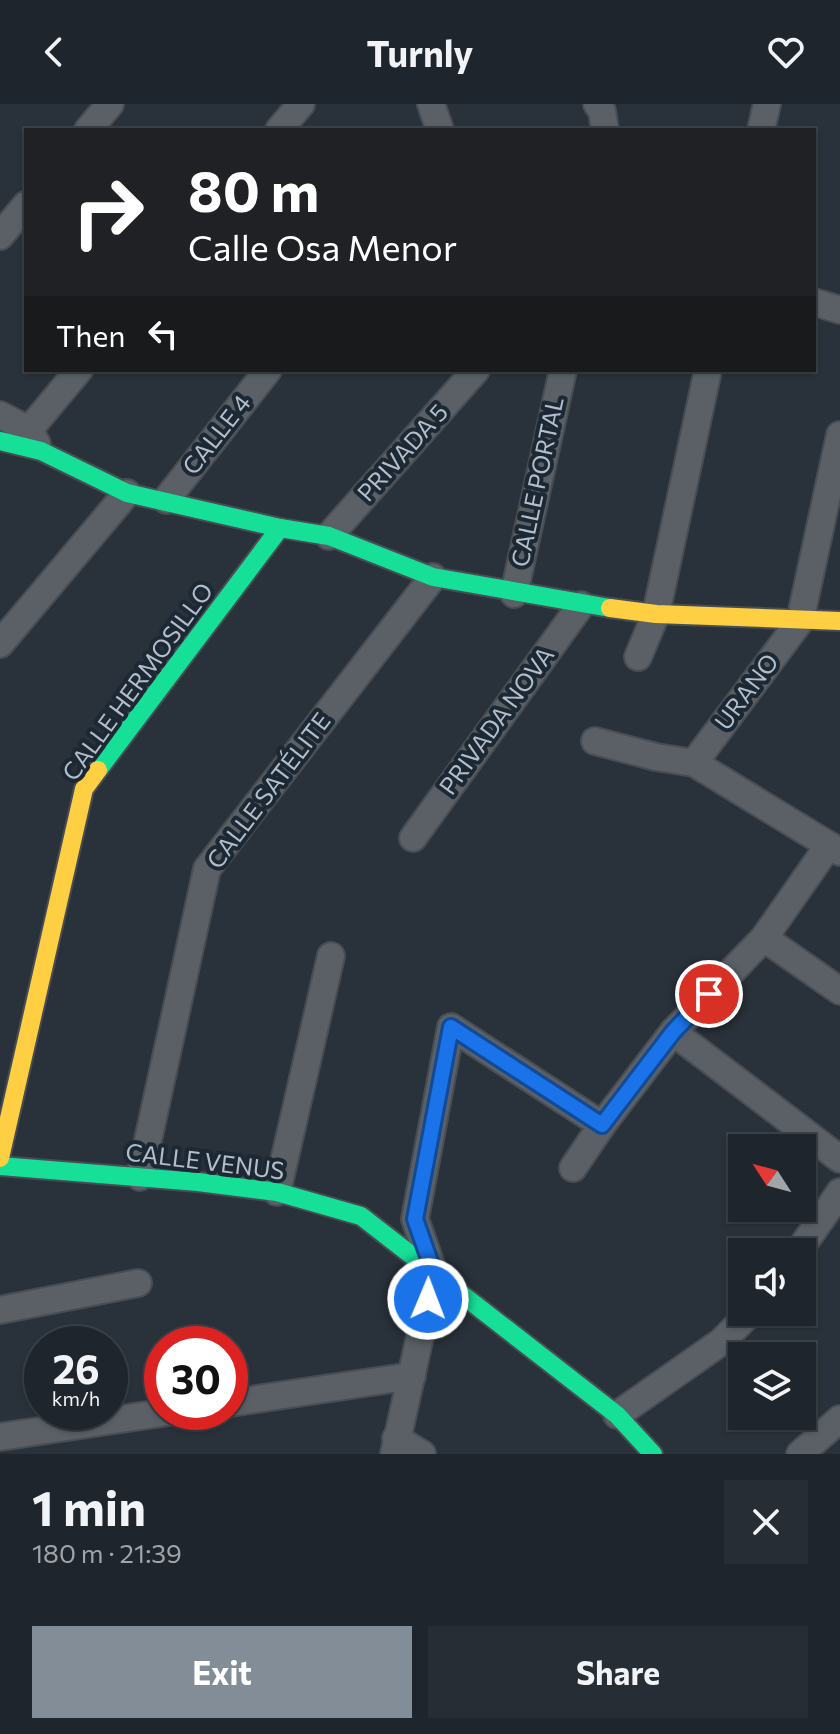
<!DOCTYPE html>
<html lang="en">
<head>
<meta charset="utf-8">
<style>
  :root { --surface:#1f252c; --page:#272d34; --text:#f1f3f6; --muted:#a1a5a9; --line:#3c4248; --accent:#838d98 }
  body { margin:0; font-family:Commissioner,sans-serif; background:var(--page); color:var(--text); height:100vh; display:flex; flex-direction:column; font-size:30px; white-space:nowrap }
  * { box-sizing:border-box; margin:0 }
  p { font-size:26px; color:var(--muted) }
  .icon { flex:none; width:44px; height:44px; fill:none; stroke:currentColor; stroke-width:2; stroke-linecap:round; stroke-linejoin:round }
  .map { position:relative; height:1350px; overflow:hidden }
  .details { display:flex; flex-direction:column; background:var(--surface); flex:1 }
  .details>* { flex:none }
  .guide { position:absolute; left:24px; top:24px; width:792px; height:244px; border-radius:0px; box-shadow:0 2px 6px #0004,0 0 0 2px var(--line); background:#202124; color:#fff; overflow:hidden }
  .needle { width:52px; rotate:306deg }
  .buttons { position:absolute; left:728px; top:1030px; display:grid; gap:16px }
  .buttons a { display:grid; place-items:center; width:88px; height:88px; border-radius:0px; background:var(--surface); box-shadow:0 2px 6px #0004,0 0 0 2px var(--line); font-size:40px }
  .speed { position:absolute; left:24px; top:1222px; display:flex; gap:16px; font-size:40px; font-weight:700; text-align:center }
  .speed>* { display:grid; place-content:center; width:104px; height:104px; border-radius:50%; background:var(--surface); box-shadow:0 2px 6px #0004,0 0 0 2px var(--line); line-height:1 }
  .speed small { font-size:20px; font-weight:400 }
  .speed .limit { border:12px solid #d22; background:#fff; color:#111 }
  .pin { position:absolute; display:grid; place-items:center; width:68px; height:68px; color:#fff; margin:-34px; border:4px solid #fff; border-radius:50%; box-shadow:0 2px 8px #0007 }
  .me { position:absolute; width:88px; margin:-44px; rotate:1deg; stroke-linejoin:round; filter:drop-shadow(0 0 6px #0008) }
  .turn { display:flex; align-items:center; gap:28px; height:168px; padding:0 32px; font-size:36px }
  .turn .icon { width:104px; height:104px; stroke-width:2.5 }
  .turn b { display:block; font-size:56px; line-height:68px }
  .then { display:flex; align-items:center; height:76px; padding:0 32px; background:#0003; gap:16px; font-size:30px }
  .round { display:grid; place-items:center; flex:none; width:84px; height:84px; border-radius:0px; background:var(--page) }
  .headline { display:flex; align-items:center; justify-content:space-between; height:136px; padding:0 32px }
  h1 { font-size:48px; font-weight:700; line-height:60px }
  .button { display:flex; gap:16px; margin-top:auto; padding:16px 32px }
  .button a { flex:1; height:92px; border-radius:0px; background:var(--accent); color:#fff; font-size:32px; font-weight:700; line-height:92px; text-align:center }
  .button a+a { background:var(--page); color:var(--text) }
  header { display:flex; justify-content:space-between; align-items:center; height:104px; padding:0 32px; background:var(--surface); font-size:36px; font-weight:700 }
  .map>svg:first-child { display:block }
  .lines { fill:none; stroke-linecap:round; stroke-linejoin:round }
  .street-casing { stroke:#484d54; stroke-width:30 }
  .fast-casing { stroke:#484d54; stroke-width:22 }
  .slow-casing { stroke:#484d54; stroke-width:22 }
  .street { stroke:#5a6066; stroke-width:26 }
  .fast { stroke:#16e098; stroke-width:18 }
  .slow { stroke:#ffcf43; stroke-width:18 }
  .route-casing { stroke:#114b97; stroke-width:20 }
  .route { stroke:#1a73e8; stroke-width:14 }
  .labels { text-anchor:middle; stroke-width:8; stroke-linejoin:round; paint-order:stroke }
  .street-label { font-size:24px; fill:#b4beca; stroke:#1c2834 }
</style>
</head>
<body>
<header><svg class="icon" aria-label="back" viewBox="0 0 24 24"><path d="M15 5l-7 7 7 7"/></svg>Turnly<svg class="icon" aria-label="heart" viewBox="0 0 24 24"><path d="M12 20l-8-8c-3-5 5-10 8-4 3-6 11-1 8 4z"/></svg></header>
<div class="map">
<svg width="840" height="1350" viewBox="0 0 840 1350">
  <rect width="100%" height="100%" fill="#29313a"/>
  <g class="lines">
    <defs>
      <g id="street">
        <polyline points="431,0 440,26"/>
        <polyline points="597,0 602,7 605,26"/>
        <polyline points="88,26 110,0"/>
        <polyline points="279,26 301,0"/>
        <polyline points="761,26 767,0"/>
        <polyline points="0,132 26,101"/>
        <polyline points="814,198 840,206"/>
        <polyline points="0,311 29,326 37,340"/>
        <polyline points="29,326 79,266"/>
        <polyline points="166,396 268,266"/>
        <polyline points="329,432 476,266"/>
        <polyline points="514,490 563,266"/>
        <polyline points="0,540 127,389"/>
        <polyline points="638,553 656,510 708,266"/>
        <polyline points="595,637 656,653 694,659 840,748"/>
        <polyline points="694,659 800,517 840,331"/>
        <polyline points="413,734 581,501"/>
        <polyline points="764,834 840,887"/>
        <polyline points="673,928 840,1055"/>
        <polyline points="573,1064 602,1021 673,928 764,834 829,741"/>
        <polyline points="140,1073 207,765 433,473"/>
        <polyline points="277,1088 331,852"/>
        <polyline points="798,1148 840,1088"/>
        <polyline points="0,1206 138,1179"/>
        <polyline points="230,1299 412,1272"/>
        <polyline points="617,1311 721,1238 751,1208"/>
        <polyline points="0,1333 168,1308"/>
        <polyline points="396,1334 422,1350"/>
        <polyline points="394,1350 434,1169 415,1115 451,923 602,1021"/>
        <polyline points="800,1350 840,1315"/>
      </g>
      <g id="fast">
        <polyline points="0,337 41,347 127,389 280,424 329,432 433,473 610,504"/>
        <polyline points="98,666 280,424"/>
        <polyline points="0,1062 198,1078 277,1088 361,1112 617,1311 653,1350"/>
      </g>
      <g id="slow">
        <polyline points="610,504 656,510 840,517"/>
        <polyline points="0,1054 84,685 98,666"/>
      </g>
    </defs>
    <!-- street casing -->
    <use href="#street" class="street-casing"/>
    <!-- fast casing -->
    <use href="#fast" class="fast-casing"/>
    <!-- slow casing -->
    <use href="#slow" class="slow-casing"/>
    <!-- street -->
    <use href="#street" class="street"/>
    <!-- fast -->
    <use href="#fast" class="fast"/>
    <!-- slow -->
    <use href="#slow" class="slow"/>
  </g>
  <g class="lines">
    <defs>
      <polyline id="route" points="428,1195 434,1169 415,1115 451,923 602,1021 673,928 709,890"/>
    </defs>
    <!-- route casing -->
    <use href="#route" class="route-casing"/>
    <!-- route -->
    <use href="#route" class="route"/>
  </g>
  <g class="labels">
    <!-- street labels -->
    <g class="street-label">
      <text transform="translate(217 331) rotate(-52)" y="8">CALLE 4</text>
      <text transform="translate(403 349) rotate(-48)" y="8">PRIVADA 5</text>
      <text transform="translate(538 378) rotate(-78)" y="8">CALLE PORTAL</text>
      <text transform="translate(138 578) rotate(-54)" y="8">CALLE HERMOSILLO</text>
      <text transform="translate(747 588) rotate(-53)" y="8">URANO</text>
      <text transform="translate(497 617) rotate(-54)" y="8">PRIVADA NOVA</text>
      <text transform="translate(269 687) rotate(-53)" y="8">CALLE SATÉLITE</text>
      <text transform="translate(205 1058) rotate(7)" y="8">CALLE VENUS</text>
    </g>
  </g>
</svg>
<div class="buttons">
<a><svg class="needle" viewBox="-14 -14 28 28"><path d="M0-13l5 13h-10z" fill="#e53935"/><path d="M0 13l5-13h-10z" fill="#a1a5a9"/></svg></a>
<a><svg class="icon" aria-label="sound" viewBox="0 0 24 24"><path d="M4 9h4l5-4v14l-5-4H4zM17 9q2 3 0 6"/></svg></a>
<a><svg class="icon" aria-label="layers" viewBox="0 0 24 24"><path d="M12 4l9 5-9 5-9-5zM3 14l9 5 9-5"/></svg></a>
</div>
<div class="speed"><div>26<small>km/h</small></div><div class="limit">30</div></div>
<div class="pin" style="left:709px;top:890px;background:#d93025"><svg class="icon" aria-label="arrive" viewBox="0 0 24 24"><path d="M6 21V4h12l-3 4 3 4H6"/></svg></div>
<svg class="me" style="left:428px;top:1195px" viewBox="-20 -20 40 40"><circle r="17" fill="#1a73e8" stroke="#fff" stroke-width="3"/><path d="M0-11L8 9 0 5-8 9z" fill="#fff"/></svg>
<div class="guide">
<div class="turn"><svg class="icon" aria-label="right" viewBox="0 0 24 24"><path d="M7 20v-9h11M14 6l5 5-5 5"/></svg><div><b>80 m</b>Calle Osa Menor</div></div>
<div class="then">Then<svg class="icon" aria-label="left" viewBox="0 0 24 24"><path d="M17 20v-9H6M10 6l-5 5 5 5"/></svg></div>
</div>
</div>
<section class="details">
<div class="headline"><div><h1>1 min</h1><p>180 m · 21:39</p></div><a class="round"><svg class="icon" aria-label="close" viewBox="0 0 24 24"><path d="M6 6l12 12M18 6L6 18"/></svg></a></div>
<div class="button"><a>Exit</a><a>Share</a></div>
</section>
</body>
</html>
